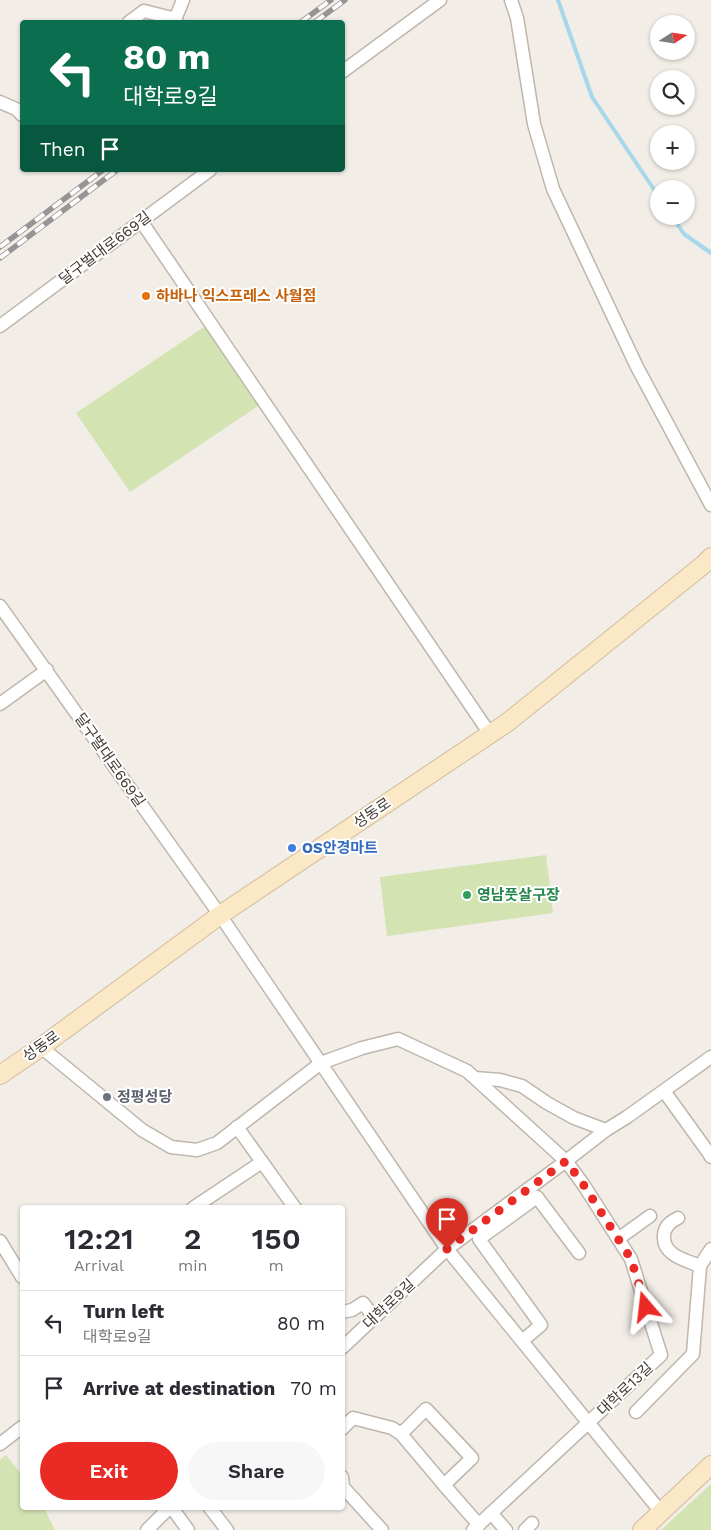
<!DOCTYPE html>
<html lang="en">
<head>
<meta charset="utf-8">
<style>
  :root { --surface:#fff; --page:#f7f7f7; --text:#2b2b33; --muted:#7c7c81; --line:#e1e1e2; --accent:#ea2a24 }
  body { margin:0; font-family:"Work Sans","Noto Sans KR",sans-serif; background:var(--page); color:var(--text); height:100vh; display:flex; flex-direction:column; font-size:19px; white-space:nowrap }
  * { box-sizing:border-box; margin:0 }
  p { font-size:16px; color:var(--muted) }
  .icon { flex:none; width:28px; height:28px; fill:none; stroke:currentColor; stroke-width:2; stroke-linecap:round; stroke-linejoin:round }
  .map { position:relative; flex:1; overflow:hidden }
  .drawer { position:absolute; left:20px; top:1205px; width:325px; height:305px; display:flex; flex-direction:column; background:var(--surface); border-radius:5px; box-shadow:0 1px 4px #0004 }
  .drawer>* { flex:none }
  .hud { position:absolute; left:20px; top:20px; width:325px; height:152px; border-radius:5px; box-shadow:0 1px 4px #0004; background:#0b6e4f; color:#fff; overflow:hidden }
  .needle { width:32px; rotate:78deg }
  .fabs { position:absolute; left:650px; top:15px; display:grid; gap:10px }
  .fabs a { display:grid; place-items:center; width:45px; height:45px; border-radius:50%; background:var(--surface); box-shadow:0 1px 4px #0004; font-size:25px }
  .pin { position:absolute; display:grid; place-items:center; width:42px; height:42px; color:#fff; margin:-51px -21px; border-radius:50% 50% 50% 0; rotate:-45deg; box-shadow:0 0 5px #0007 }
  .pin .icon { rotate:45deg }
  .me { position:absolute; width:55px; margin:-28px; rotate:343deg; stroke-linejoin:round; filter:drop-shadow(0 0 4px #0008) }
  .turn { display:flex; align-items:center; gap:18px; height:105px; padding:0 20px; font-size:22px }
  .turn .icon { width:65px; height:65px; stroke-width:2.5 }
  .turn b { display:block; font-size:35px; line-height:42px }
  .then { display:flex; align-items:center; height:48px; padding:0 20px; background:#0003; gap:10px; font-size:19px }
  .eta { display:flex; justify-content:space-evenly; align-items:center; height:85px; text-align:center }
  .eta b { font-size:30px; font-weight:600; line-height:35px }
  .cta { display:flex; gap:10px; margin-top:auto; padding:10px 20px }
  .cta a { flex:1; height:58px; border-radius:30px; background:var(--accent); color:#fff; font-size:20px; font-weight:600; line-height:58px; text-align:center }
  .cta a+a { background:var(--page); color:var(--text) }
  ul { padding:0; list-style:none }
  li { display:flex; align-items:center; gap:15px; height:65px; padding:0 20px; border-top:1px solid var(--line) }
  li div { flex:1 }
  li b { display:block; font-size:19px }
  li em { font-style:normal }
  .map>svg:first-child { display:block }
  .green { fill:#d3e3b1 }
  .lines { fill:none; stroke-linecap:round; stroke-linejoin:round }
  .stream { stroke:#a6d7eb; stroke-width:4 }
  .street-casing { stroke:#bfb6ac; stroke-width:15 }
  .secondary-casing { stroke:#d1bc9b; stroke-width:20 }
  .street { stroke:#fff; stroke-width:12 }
  .secondary { stroke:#fae8c7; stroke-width:18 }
  .rail-casing { stroke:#959595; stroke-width:5.5 }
  .rail { stroke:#fff; stroke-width:4; stroke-dasharray:11; stroke-linecap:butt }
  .route { stroke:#ea2a24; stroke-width:9; stroke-dasharray:0 16.2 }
  .food-dot { fill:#e8710a; stroke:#fff; stroke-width:2 }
  .shop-dot { fill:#3f7fe0; stroke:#fff; stroke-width:2 }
  .leisure-dot { fill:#2e9e5b; stroke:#fff; stroke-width:2 }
  .worship-dot { fill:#6b7280; stroke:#fff; stroke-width:2 }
  .labels { text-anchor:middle; stroke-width:4; stroke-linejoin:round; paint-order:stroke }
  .street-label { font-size:15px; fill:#443d36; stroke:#fff }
  .food-label { font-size:15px; font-weight:bold; fill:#c56008; stroke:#fff; text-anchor:start }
  .shop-label { font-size:15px; font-weight:bold; fill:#366cbe; stroke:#fff; text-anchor:start }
  .leisure-label { font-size:15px; font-weight:bold; fill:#27864d; stroke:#fff; text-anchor:start }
  .worship-label { font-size:15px; font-weight:bold; fill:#5b616d; stroke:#fff; text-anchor:start }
</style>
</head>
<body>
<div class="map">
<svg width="711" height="1530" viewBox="0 0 711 1530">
  <rect width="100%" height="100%" fill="#f2ede6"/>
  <!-- green -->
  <g class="green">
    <polygon points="210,323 264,402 130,492 76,413"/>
    <polygon points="546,855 553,913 387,936 380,877"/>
    <polygon points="6,1455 22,1475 22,1508 44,1508 55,1530 0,1530 0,1460"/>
    <polygon points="711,1484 711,1530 661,1530"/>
  </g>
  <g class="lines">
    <!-- stream -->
    <g class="stream">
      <polyline points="558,0 592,97 659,197"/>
      <polyline points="672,216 684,234 711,253"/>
    </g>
    <defs>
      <g id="street">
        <polyline points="511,0 517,18 534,124 553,189 637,367 711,505"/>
        <polyline points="129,22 144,11 176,19"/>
        <polyline points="174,22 183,0"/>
        <polyline points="342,72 440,0"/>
        <polyline points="0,102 16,109 22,115"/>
        <polyline points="141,221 490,734"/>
        <polyline points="0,326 210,170"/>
        <polyline points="0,606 220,915 447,1249 661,1512"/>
        <polyline points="0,704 47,670"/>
        <polyline points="41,1047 142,1130 171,1147 197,1150 217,1143 321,1063 362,1048 398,1039 467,1071 566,1161 583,1184 631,1259 661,1355 473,1530"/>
        <polyline points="475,1078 500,1080 522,1086 547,1103 574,1118 606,1130"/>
        <polyline points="664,1091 708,1152 711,1157"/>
        <polyline points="237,1127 295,1208"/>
        <polyline points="193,1208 262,1162"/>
        <path d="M678,1218c-8,4 -13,8 -14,17 -2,20 21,25 36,31"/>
        <polyline points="618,1239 650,1216"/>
        <polyline points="0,1241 22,1277"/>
        <polyline points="342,1312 352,1310 363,1303 374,1317"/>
        <polyline points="522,1341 541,1325 479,1239 537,1197 579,1253"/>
        <polyline points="342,1348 447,1249 566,1161 606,1130 627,1117 711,1057"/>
        <polyline points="636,1412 693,1354 700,1266 711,1249"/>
        <polyline points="342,1429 353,1418 392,1428 401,1434 444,1485 472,1458 426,1409 401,1434"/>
        <polyline points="0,1444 22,1427"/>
        <polyline points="342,1477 343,1487 382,1530"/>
        <polyline points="444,1485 479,1525"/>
        <polyline points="172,1508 188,1530"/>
        <polyline points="210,1508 227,1530"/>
        <polyline points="491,1513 506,1530"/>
        <polyline points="147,1530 169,1508"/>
        <polyline points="525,1530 532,1523"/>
      </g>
      <g id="secondary">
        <polyline points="0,1075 41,1047 220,915 508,722 703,565 711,557"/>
        <polyline points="642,1530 711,1465"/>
      </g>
    </defs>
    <!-- street casing -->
    <use href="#street" class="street-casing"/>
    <!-- secondary casing -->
    <use href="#secondary" class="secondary-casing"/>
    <!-- street -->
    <use href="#street" class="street"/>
    <!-- secondary -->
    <use href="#secondary" class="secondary"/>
    <defs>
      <g id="rail">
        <polyline points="301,22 331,0"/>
        <polyline points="315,22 345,0"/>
        <polyline points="0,247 103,170"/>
        <polyline points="0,258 117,170"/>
      </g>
    </defs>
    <!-- rail casing -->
    <use href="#rail" class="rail-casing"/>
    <!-- rail -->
    <use href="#rail" class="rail"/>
  </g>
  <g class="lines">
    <!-- route -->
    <polyline class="route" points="447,1249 566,1161 583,1184 631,1259 646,1307"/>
  </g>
  <!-- markers -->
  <circle class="food-dot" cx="146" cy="296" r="5"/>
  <circle class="shop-dot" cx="292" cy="848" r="5"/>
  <circle class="leisure-dot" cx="467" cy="895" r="5"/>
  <circle class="worship-dot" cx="107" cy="1097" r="5"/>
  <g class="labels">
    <!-- street labels -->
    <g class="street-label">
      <text transform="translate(105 248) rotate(-37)" y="5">달구벌대로669길</text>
      <text transform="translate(110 760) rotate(55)" y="5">달구벌대로669길</text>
      <text transform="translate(372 813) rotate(-34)" y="5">성동로</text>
      <text transform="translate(41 1046) rotate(-35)" y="5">성동로</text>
      <text transform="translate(389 1304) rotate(-43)" y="5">대학로9길</text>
      <text transform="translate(625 1389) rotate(-43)" y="5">대학로13길</text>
    </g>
    <!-- food labels -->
    <g class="food-label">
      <text x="156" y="301">하바나 익스프레스 사월점</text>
    </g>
    <!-- shop labels -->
    <g class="shop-label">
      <text x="302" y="853">OS안경마트</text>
    </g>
    <!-- leisure labels -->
    <g class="leisure-label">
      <text x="477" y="900">영남풋살구장</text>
    </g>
    <!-- worship labels -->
    <g class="worship-label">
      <text x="117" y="1102">정평성당</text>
    </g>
  </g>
</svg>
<div class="fabs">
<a><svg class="needle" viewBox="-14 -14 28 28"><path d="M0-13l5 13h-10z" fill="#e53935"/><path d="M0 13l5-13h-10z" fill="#7c7c81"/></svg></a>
<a><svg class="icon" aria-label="search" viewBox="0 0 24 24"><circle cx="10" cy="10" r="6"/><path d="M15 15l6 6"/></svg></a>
<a>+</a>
<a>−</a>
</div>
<div class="pin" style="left:447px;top:1249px;background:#d93025"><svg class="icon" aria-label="arrive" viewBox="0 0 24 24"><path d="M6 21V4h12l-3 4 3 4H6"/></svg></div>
<svg class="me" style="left:646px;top:1307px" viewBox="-20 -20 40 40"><path d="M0-17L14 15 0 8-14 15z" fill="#ea2a24" stroke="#fff" stroke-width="4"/></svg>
<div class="hud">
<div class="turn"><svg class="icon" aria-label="left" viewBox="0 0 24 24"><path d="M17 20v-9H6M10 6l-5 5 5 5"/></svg><div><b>80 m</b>대학로9길</div></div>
<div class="then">Then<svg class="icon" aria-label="arrive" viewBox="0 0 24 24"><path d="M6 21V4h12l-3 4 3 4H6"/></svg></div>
</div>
<section class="drawer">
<div class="eta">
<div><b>12:21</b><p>Arrival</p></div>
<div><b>2</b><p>min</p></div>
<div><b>150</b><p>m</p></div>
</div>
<ul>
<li><svg class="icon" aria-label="left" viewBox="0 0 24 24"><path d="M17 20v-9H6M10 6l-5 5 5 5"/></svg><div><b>Turn left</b><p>대학로9길</p></div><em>80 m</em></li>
<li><svg class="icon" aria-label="arrive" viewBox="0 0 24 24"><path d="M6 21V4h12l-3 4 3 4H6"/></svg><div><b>Arrive at destination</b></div><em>70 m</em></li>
</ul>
<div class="cta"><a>Exit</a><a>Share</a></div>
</section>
</div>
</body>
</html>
